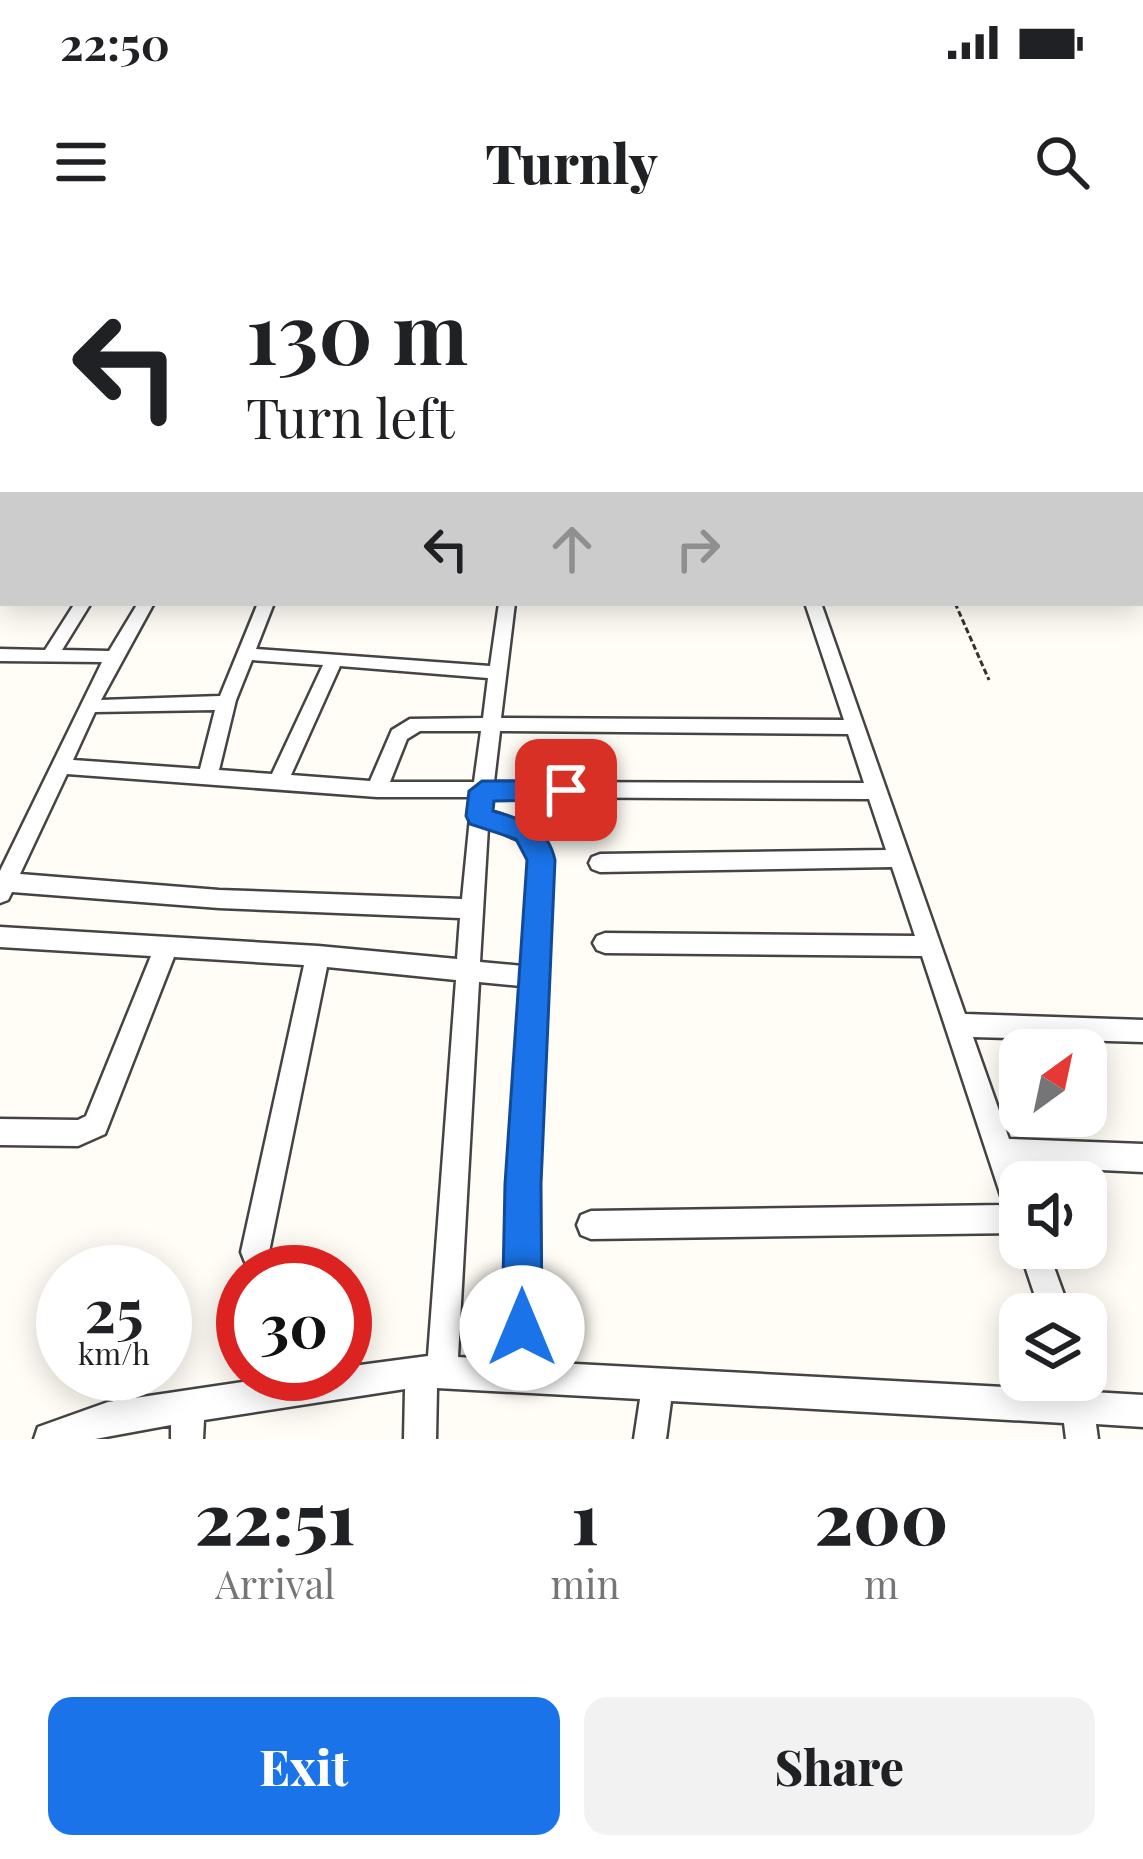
<!DOCTYPE html>
<html lang="en">
<head>
<meta charset="utf-8">
<style>
  :root { --surface:#fff; --page:#f2f2f2; --text:#202124; --muted:#757577; --accent:#1a73e8 }
  body { margin:0; font-family:"Playfair Display",serif; background:var(--page); color:var(--text); height:100vh; display:flex; flex-direction:column; font-size:45px; white-space:nowrap }
  * { box-sizing:border-box; margin:0 }
  p { font-size:39px; color:var(--muted) }
  .icon { flex:none; width:66px; height:66px; fill:none; stroke:currentColor; stroke-width:2; stroke-linecap:round; stroke-linejoin:round }
  .map { position:relative; height:1199px; overflow:hidden }
  .drawer { display:flex; flex-direction:column; background:var(--surface); flex:1 }
  .drawer>* { flex:none }
  .banner { position:absolute; left:0px; top:0px; width:1143px; height:366px; box-shadow:0 6px 30px #0003; background:#fff; color:var(--text); overflow:hidden }
  .needle { width:78px; rotate:33deg }
  .tools { position:absolute; left:999px; top:789px; display:grid; gap:24px }
  .tools a { display:grid; place-items:center; width:108px; height:108px; border-radius:24px; background:var(--surface); box-shadow:0 6px 30px #0003; font-size:60px }
  .speed { position:absolute; left:36px; top:1005px; display:flex; gap:24px; font-size:60px; font-weight:700; text-align:center }
  .speed>* { display:grid; place-content:center; width:156px; height:156px; border-radius:50%; background:var(--surface); box-shadow:0 6px 30px #0003; line-height:1 }
  .speed small { font-size:30px; font-weight:400 }
  .speed .limit { border:18px solid #d22; background:#fff; color:#111 }
  .pin { position:absolute; display:grid; place-items:center; width:102px; height:102px; color:#fff; margin:-51px; border-radius:24px; box-shadow:0 6px 18px #0006 }
  .me { position:absolute; width:132px; margin:-66px; rotate:0deg; stroke-linejoin:round; filter:drop-shadow(0 0 9px #0008) }
  .turn { display:flex; align-items:center; gap:42px; height:252px; padding:0 48px; font-size:54px }
  .turn .icon { width:156px; height:156px; stroke-width:2.5 }
  .turn b { display:block; font-size:84px; line-height:102px }
  .lanes { display:flex; align-items:center; height:114px; padding:0 48px; background:#0003; justify-content:center; gap:60px; direction:ltr }
  .lanes .off { opacity:.35 }
  .eta { display:flex; justify-content:space-evenly; align-items:center; height:204px; text-align:center }
  .eta b { font-size:72px; font-weight:800; line-height:84px }
  .primary-button { display:flex; gap:24px; margin-top:auto; padding:24px 48px }
  .primary-button a { flex:1; height:138px; border-radius:24px; background:var(--accent); color:#fff; font-size:48px; font-weight:800; line-height:138px; text-align:center }
  .primary-button a+a { background:var(--page); color:var(--text) }
  .status { display:flex; justify-content:space-between; align-items:center; height:84px; padding:0 60px; background:var(--surface); direction:ltr }
  .status svg { height:33px; fill:currentColor }
  header { display:flex; justify-content:space-between; align-items:center; height:156px; padding:0 48px; background:var(--surface); font-size:54px; font-weight:800 }
  .map>svg:first-child { display:block }
  .lines { fill:none; stroke-linecap:round; stroke-linejoin:round }
  .street-casing { stroke:#444; stroke-width:5 }
  .secondary-casing { stroke:#333; stroke-width:5 }
  .path { stroke:#333; stroke-width:3; stroke-dasharray:6 3; stroke-linecap:butt }
  .street { fill:#fff; fill-rule:evenodd }
  .secondary { fill:#fff6b0; fill-rule:evenodd }
  .route { fill:#1a73e8; stroke:#114b97; stroke-width:3 }
</style>
</head>
<body>
<div class="status"><b>22:50</b><svg viewBox="0 0 49 12"><path d="M0 12V9h3v3zM5 12V6h3v6zM10 12V3h3v9zM15 12V0h3v12zM26 1h20v11H26zM47 4h2v5h-2z"/></svg></div>
<header><svg class="icon" aria-label="menu" viewBox="0 0 24 24"><path d="M4 6h16M4 12h16M4 18h16"/></svg>Turnly<svg class="icon" aria-label="search" viewBox="0 0 24 24"><circle cx="10" cy="10" r="6"/><path d="M15 15l6 6"/></svg></header>
<div class="map">
<svg width="1143" height="1199" viewBox="0 0 1143 1199">
  <rect width="100%" height="100%" fill="#fffdf5"/>
  <g class="lines">
    <defs>
      <g id="street">
        <polygon points="373,0 383,0 372,3"/>
        <polygon points="857,0 867,0 870,3 860,3"/>
        <polygon points="905,0 916,0 919,3 908,3"/>
        <polygon points="1140,2 1143,2 1143,8 1137,3"/>
        <rect x="0" y="11" width="3" height="6"/>
        <rect x="1140" y="19" width="3" height="6"/>
        <polygon points="1143,45 1143,51 1140,52 1140,46"/>
        <polygon points="0,61 3,62 3,68 0,67"/>
        <polygon points="1140,64 1143,65 1143,77 1140,77"/>
        <rect x="1140" y="88" width="3" height="7"/>
        <polygon points="3,131 3,139 0,140 0,132"/>
        <polygon points="3,153 3,161 0,162 0,154"/>
        <polygon points="3,184 3,192 0,193 0,185"/>
        <polygon points="3,232 3,240 0,241 0,233"/>
        <rect x="0" y="283" width="3" height="8"/>
        <rect x="1140" y="349" width="3" height="10"/>
        <path d="M75,363h16l-29,47 47,1 29,-48h16l-53,97 119,-4 38,-93h16l-18,46 234,17 9,-63h16l-14,115 343,2 -39,-117h16l144,411 178,6v22l-170,-5 36,102 134,5v28l-125,-6 6,16h-4v51l-429,6 -10,-4 -4,-10 4,-10 10,-4 413,-6 -82,-249 -317,-3 -8,-3 -4,-7 4,-7 8,-3 310,3 -23,-69 -292,5 -8,-3 -3,-6 3,-6 8,-3 286,-4 -17,-51 -377,-2 -2,14c30,8 51,17 61,48l-14,325 1,178 522,28 -1,-10h27v-11l6,23 51,3v32l-47,-3 2,15h-32l-2,-16 -393,-22 -5,38h-32l6,-40 -203,-11 -1,51h-32l1,-50 -201,31 -1,19h-32v-14l-76,14h-61l4,-12 70,-25 188,-28h49v-7l83,-11 28,-376 -129,-13 -58,285 -4,10 -10,4 -10,-4 -4,-10 63,-287 -130,-8 -69,177 -27,12 -78,-1v-26l78,1 8,-4 65,-160 -151,-9v-20l318,19 139,13 3,-41 -241,-10 -207,-16 -4,8 -8,3v-32l102,-209 -102,-1v-12l45,1zM252,420l71,5 -51,109 -53,-4 17,-70zM340,426l148,12 -5,40 -73,1 -18,11 -22,51 -79,-6zM215,470l-15,59 -127,-9 22,-48zM420,491h61l-7,51h-84l17,-43zM500,491l348,3 16,49 -370,-1zM67,534l310,23h95l-10,102 -243,-9 -199,-16zM488,587l30,13 11,19 -6,107 -43,-4zM479,742l42,4 -12,198 -2,176 -49,-3z"/>
        <polygon points="1020,1004 1020,1008 1047,1008 1071,1074 1041,1074 1019,1008"/>
      </g>
      <polygon id="secondary" points="15,0 33,0 13,3"/>
    </defs>
    <!-- street casing -->
    <use href="#street" class="street-casing"/>
    <!-- secondary casing -->
    <use href="#secondary" class="secondary-casing"/>
    <!-- path -->
    <polyline class="path" points="955,363 989,440"/>
    <!-- street -->
    <use href="#street" class="street"/>
    <!-- secondary -->
    <use href="#secondary" class="secondary"/>
  </g>
  <!-- route -->
  <path class="route" d="M482,541h84l13,9 -13,10 -72,1 -1,10c30,9 54,14 62,49l-14,324 1,144 -6,14 -14,6 -14,-6 -6,-14 3,-144 22,-324 -11,-21 -46,-15 -4,-8 3,-25z"/>
</svg>
<div class="tools">
<a><svg class="needle" viewBox="-14 -14 28 28"><path d="M0-13l5 13h-10z" fill="#e53935"/><path d="M0 13l5-13h-10z" fill="#757577"/></svg></a>
<a><svg class="icon" aria-label="sound" viewBox="0 0 24 24"><path d="M4 9h4l5-4v14l-5-4H4zM17 9q2 3 0 6"/></svg></a>
<a><svg class="icon" aria-label="layers" viewBox="0 0 24 24"><path d="M12 4l9 5-9 5-9-5zM3 14l9 5 9-5"/></svg></a>
</div>
<div class="speed"><div>25<small>km/h</small></div><div class="limit">30</div></div>
<div class="pin" style="left:566px;top:550px;background:#d93025"><svg class="icon" aria-label="arrive" viewBox="0 0 24 24"><path d="M6 21V4h12l-3 4 3 4H6"/></svg></div>
<svg class="me" style="left:522px;top:1088px" viewBox="-20 -20 40 40"><circle r="19" fill="#fff"/><path d="M0-13L10 11 0 6-10 11z" fill="#1a73e8"/></svg>
<div class="banner">
<div class="turn"><svg class="icon" aria-label="left" viewBox="0 0 24 24"><path d="M17 20v-9H6M10 6l-5 5 5 5"/></svg><div><b>130 m</b>Turn left</div></div>
<div class="lanes"><svg class="icon" aria-label="left" viewBox="0 0 24 24"><path d="M17 20v-9H6M10 6l-5 5 5 5"/></svg><svg class="icon off" aria-label="ahead" viewBox="0 0 24 24"><path d="M12 20V5M6 11l6-6 6 6"/></svg><svg class="icon off" aria-label="right" viewBox="0 0 24 24"><path d="M7 20v-9h11M14 6l5 5-5 5"/></svg></div>
</div>
</div>
<section class="drawer">
<div class="eta">
<div><b>22:51</b><p>Arrival</p></div>
<div><b>1</b><p>min</p></div>
<div><b>200</b><p>m</p></div>
</div>
<div class="primary-button"><a>Exit</a><a>Share</a></div>
</section>
</body>
</html>
